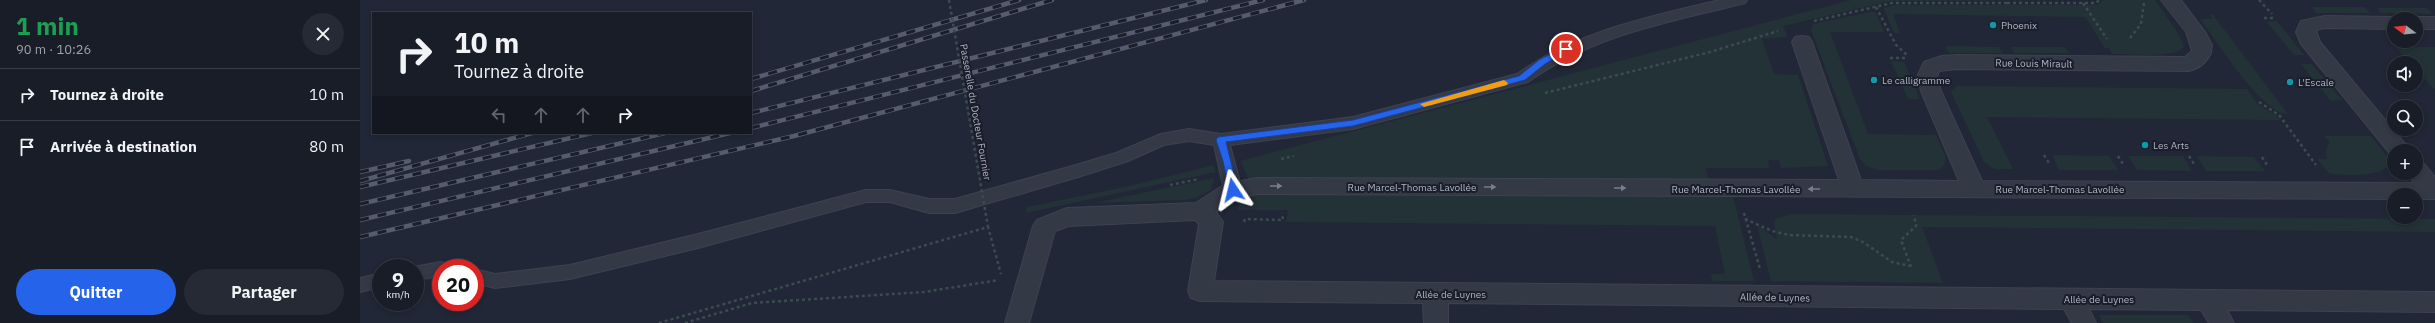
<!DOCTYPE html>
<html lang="fr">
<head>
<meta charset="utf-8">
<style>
  :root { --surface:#191d28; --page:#262a34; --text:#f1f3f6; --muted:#9fa2a8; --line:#373b45; --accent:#2563eb }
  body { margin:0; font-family:"IBM Plex Sans",sans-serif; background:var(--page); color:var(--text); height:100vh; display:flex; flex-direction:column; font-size:15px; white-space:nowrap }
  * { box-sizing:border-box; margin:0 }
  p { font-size:13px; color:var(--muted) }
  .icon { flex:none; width:22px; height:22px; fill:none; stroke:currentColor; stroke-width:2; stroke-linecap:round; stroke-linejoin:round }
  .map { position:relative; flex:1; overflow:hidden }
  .panel { display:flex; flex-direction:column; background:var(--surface); width:360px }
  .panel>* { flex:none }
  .top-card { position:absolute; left:12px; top:12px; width:380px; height:122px; border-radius:0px; box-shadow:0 2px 6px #0003,0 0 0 1px var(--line); background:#191d28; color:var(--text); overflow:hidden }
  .needle { width:26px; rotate:286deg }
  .tools { position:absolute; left:2027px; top:12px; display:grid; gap:8px }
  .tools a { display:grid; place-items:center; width:36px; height:36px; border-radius:50%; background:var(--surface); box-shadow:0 2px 6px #0003,0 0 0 1px var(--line); font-size:20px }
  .speed { position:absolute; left:12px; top:259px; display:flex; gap:8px; font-size:20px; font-weight:700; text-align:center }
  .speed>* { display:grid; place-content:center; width:52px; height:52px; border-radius:50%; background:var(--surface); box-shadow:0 2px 6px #0003,0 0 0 1px var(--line); line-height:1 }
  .speed small { font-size:10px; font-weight:400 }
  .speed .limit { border:6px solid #d22; background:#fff; color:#111 }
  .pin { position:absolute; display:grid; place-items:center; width:34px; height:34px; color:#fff; margin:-17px; border:2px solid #fff; border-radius:50%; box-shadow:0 1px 4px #0007 }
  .me { position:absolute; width:44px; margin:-22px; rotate:350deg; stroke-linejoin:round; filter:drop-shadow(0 0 3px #0008) }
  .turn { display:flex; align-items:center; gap:14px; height:84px; padding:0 16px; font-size:18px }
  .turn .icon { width:52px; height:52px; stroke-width:2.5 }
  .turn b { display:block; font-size:28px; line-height:34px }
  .lanes { display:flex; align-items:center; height:38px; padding:0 16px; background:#0003; justify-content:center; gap:20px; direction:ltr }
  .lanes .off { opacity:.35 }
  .round { display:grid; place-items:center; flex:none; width:42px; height:42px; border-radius:21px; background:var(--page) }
  .head { display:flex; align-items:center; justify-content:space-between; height:68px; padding:0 16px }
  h1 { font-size:24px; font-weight:700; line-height:30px; color:#1e9e55 }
  .cta { display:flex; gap:8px; margin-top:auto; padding:8px 16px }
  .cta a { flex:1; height:46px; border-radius:24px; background:var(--accent); color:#fff; font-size:16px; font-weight:700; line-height:46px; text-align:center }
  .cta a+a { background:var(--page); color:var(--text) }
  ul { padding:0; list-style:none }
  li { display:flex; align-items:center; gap:12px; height:52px; padding:0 16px; border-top:1px solid var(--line) }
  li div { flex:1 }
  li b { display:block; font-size:15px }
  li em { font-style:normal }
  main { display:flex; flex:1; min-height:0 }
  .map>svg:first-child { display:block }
  .green { fill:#233237 }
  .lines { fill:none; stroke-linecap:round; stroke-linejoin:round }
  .service-casing { stroke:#3e4250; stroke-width:2 }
  .minor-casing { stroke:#3e4250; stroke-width:2 }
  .path { stroke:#3b4b4f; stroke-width:2.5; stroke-dasharray:3 3; stroke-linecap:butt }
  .service { fill:#343946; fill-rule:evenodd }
  .minor { fill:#343946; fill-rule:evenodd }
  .rail-casing { stroke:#565c6d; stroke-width:4.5 }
  .rail { stroke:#1a1e2b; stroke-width:3; stroke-dasharray:9; stroke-linecap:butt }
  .path-bridge { stroke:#3b4b4f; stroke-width:2.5; stroke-dasharray:3 3; stroke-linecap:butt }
  .oneway { fill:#787c8b }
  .route { fill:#2563eb; stroke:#184099 }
  .slow { fill:#f59e0b }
  .culture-dot { fill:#0f9aa8; stroke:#1a1e2b; stroke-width:1.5 }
  .labels { text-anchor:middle; stroke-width:4; stroke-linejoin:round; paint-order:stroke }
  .poi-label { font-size:10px; fill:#afb3c3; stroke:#1a1e2b; text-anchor:start }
  .street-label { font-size:10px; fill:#afb3c3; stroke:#1a1e2b }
</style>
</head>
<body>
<main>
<section class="panel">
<div class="head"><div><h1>1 min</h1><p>90 m · 10:26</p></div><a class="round"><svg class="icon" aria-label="close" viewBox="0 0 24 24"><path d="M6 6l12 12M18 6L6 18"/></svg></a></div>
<ul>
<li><svg class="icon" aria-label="right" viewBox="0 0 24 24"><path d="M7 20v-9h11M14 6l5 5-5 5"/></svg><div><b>Tournez à droite</b></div><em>10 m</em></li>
<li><svg class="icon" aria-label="arrive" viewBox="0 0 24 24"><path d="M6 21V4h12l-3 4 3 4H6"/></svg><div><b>Arrivée à destination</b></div><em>80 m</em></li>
</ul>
<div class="cta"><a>Quitter</a><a>Partager</a></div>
</section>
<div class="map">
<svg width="2075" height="323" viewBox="0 0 2075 323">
  <rect width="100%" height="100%" fill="#212736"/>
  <!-- green -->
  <g class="green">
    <polygon points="1491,0 1734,0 1531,1 1423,26 1428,37 1402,39 1414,74 1438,75 1468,166 1421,168 1419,160 1408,160 1409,168 1346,168 1349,183 889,180 880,161"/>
    <path d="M1743,0h52l23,33 6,13c-8,14 -55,7 -72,8l-3,-6h-4l-20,-31 -192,-3 7,19h-6l-11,-25 12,-3h203z"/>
    <polygon points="1951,7 2005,7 2010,13 1956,13"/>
    <polygon points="2017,8 2067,8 2073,14 2021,13"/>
    <polygon points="1515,11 1524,32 1470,32 1508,134 1576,135 1586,157 1584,166 1578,170 1518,170 1506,166 1500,159 1451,30 1453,24"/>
    <path d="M1850,15h3l75,99c-26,0 -71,-73 -88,-95h12z"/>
    <polygon points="1917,21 1944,55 1934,55 1907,22"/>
    <polygon points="1585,46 1639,47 1643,53 1589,53"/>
    <polygon points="1651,47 1705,47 1709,53 1654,53"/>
    <polygon points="2036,47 2075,47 2075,90 2056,69 2056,63 2050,63"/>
    <polygon points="1531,61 1544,62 1560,99 1548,99"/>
    <polygon points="1941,64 1952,64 1982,100 1971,101"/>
    <polygon points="1597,86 1887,89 1898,105 1916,115 1920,120 1627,117 1653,169 1634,169 1624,162 1591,92"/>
    <path d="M1964,136h47l19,25c-3,17 -48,15 -61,12l-12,-14h10l-1,-9 4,-8z"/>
    <polygon points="1692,155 1749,156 1758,170 1699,170"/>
    <polygon points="1768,156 1823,156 1832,171 1777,170"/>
    <polygon points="1837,156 1894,157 1905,171 1846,171"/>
    <polygon points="854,165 856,172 666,213 667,207 765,187"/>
    <polygon points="854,178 851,190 836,198 824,200 734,203"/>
    <path d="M911,191l462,5 21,85h-42l-1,-7h14l-10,-48 -429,-4 2,-12h-50c4,-18 17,-17 33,-19z"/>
    <polygon points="1431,214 2075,219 2075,232 1562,227 1583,283 1411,281 1397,225 1417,239 1414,223 1416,219"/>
    <polygon points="1739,315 1828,315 1833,323 1743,323"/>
  </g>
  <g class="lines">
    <defs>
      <g id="service">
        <path d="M1360,0h27l-2,3c-78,20 -150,31 -217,79l-175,47 -123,16 12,45 -3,5 -6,1 -6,-1 -3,-5 -10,-45 -25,-4 -25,4 -36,16 -50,16 -123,36h-26l-39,-11h-24l-168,46 -128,31 -75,9 -20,-5v-14l20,5 75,-9 128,-31 168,-44h24l39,9h26l114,-32 47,-14 45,-19 28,-5 32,5 132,-17 164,-43c61,-43 131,-57 203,-74z"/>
        <polygon points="81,262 88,264 90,268 81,268 81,276 55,280 55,268 48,268"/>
        <polygon points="21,273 21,287 0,292 0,278"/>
      </g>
      <g id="minor">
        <path d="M1801,0h20l24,32 7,13 -1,8c-5,10 -11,15 -22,18l-232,-2 -18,2 -2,6 4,14 41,90 432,2 -7,-10h9v-11l8,2 11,13v22h-19v-4h-22v4l-1137,-5 -18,3 -23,15 7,10 -9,59 1221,11v20l-208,-2 7,13h-25l-8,-13 -112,-1 7,14h-24l-8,-14 -616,-6v20h-24l-1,-20 -223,-2 -9,-3 -3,-7 11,-67 -4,-4 -126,6 -14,5 -26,92h-24l28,-97 4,-6 30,-12 129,-5 29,-19 32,-6 582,2 -47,-138 3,-5 7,-1 7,1 3,5 49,138 98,1 -38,-90 -4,-14 7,-15 18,-6 15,-1 228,2 7,-6 -6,-19z"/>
        <polygon points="1965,16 2034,17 2041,19 2034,19 2034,29 1965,28 1956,30 1960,42 2051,151 2034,151 2034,157 2032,156 1941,44 1936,32 1941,21"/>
        <polygon points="2056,17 2075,17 2075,29 2056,29 2056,19 2049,19"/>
      </g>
    </defs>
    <!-- service casing -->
    <use href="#service" class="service-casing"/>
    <!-- minor casing -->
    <use href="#minor" class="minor-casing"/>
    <!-- path -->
    <g class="path">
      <polyline points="1899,0 1912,14"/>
      <polyline points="1647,3 1736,3 1739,0"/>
      <polyline points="1723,3 1747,39"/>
      <polyline points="1516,7 1536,45 1547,55"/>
      <polyline points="1904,18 1915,18"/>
      <polyline points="1454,21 1532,3 1647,3 1647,0"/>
      <polyline points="1770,38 1781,24 1784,3"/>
      <polyline points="1530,58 1546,58"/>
      <polyline points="1185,93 1350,52 1418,31"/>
      <polyline points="1899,102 1919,115 1956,165"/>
      <polyline points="1684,155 1689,163"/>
      <polyline points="1758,156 1763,164"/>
      <polyline points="1829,156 1834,164"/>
      <polyline points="1902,157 1907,165"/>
      <polyline points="921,159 934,156"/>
      <polyline points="810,185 839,179"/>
      <polyline points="1384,213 1400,269"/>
      <polyline points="1385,219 1412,231 1429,235 1491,237 1503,242 1532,262 1550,266"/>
      <polyline points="884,222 885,219 923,220 922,213"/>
      <polyline points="1551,267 1541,240 1556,226 1554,215"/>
      <polyline points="299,323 628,227 641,274"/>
      <polyline points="325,323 392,303 564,292 639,280"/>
    </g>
    <!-- service -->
    <use href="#service" class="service"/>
    <!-- minor -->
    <use href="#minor" class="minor"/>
    <defs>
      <g id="rail">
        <polyline points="391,79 659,0"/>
        <polyline points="391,91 692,0"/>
        <polyline points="391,113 846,0"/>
        <polyline points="391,128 903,0"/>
        <polyline points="0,172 49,161"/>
        <polyline points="0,181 172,133"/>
        <polyline points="0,187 232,133"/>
        <polyline points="0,204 305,133"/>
        <polyline points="0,220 370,133"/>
        <polyline points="0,237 434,136 944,0"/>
      </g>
    </defs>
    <!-- rail casing -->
    <use href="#rail" class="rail-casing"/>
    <!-- rail -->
    <use href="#rail" class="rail"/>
    <!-- path-bridge -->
    <polyline class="path-bridge" points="589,0 628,227"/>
  </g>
  <!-- one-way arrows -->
  <defs><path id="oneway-solid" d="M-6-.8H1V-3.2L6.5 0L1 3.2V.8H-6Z"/></defs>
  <g class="oneway">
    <use href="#oneway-solid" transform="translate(916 186)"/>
    <use href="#oneway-solid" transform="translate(1130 187)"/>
    <use href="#oneway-solid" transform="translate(1260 188)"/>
    <use href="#oneway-solid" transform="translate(1454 189) rotate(-180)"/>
  </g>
  <!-- route -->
  <polygon class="route" points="1204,47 1211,49 1185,64 1165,80 993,126 866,142 878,190 873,193 869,190 863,161 856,140 858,137 993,120 1159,76 1179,60"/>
  <!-- slow -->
  <polygon class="slow" points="1144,80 1148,83 1147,85 1064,107 1060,104"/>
  <!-- markers -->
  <g class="culture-dot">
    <circle cx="1633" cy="25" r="4"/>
    <circle cx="1514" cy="80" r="4"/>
    <circle cx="1930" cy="82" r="4"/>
    <circle cx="1785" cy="145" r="4"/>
  </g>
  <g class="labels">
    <!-- poi labels -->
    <g class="poi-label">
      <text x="1641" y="29">Phoenix</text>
      <text x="1522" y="84">Le calligramme</text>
      <text x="1938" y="86">L'Escale</text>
      <text x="1793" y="149">Les Arts</text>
    </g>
    <!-- street labels -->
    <g class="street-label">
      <text transform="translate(1674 63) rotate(1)" y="4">Rue Louis Mirault</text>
      <text transform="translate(616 112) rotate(80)" y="4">Passerelle du Docteur Fournier</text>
      <text x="1052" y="191">Rue Marcel-Thomas Lavollée</text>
      <text x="1376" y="193">Rue Marcel-Thomas Lavollée</text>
      <text x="1700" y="193">Rue Marcel-Thomas Lavollée</text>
      <text x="1091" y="298">Allée de Luynes</text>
      <text transform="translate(1415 297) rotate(1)" y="4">Allée de Luynes</text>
      <text x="1739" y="303">Allée de Luynes</text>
    </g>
  </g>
</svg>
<div class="tools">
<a><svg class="needle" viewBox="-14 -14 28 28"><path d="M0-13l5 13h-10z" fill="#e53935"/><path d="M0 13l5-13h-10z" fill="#9fa2a8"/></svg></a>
<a><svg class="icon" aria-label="sound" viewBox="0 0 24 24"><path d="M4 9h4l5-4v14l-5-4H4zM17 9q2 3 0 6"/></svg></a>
<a><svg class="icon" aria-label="search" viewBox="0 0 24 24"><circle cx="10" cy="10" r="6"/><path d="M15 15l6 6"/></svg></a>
<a>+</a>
<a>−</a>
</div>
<div class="speed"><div>9<small>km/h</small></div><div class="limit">20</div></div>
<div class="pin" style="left:1206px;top:49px;background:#d93025"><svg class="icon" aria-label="arrive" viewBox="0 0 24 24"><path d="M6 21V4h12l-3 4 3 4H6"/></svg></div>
<svg class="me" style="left:873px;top:190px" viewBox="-20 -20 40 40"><path d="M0-17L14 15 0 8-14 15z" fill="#2563eb" stroke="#fff" stroke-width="4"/></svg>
<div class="top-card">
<div class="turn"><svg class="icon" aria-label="right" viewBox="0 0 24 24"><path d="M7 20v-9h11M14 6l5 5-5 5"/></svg><div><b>10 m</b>Tournez à droite</div></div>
<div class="lanes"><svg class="icon off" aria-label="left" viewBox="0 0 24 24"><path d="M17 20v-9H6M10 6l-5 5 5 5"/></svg><svg class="icon off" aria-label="ahead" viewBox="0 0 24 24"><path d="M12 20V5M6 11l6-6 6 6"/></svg><svg class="icon off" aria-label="ahead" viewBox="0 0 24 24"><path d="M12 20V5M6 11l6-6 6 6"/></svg><svg class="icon" aria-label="right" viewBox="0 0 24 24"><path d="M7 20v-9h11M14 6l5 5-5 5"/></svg></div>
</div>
</div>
</main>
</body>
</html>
